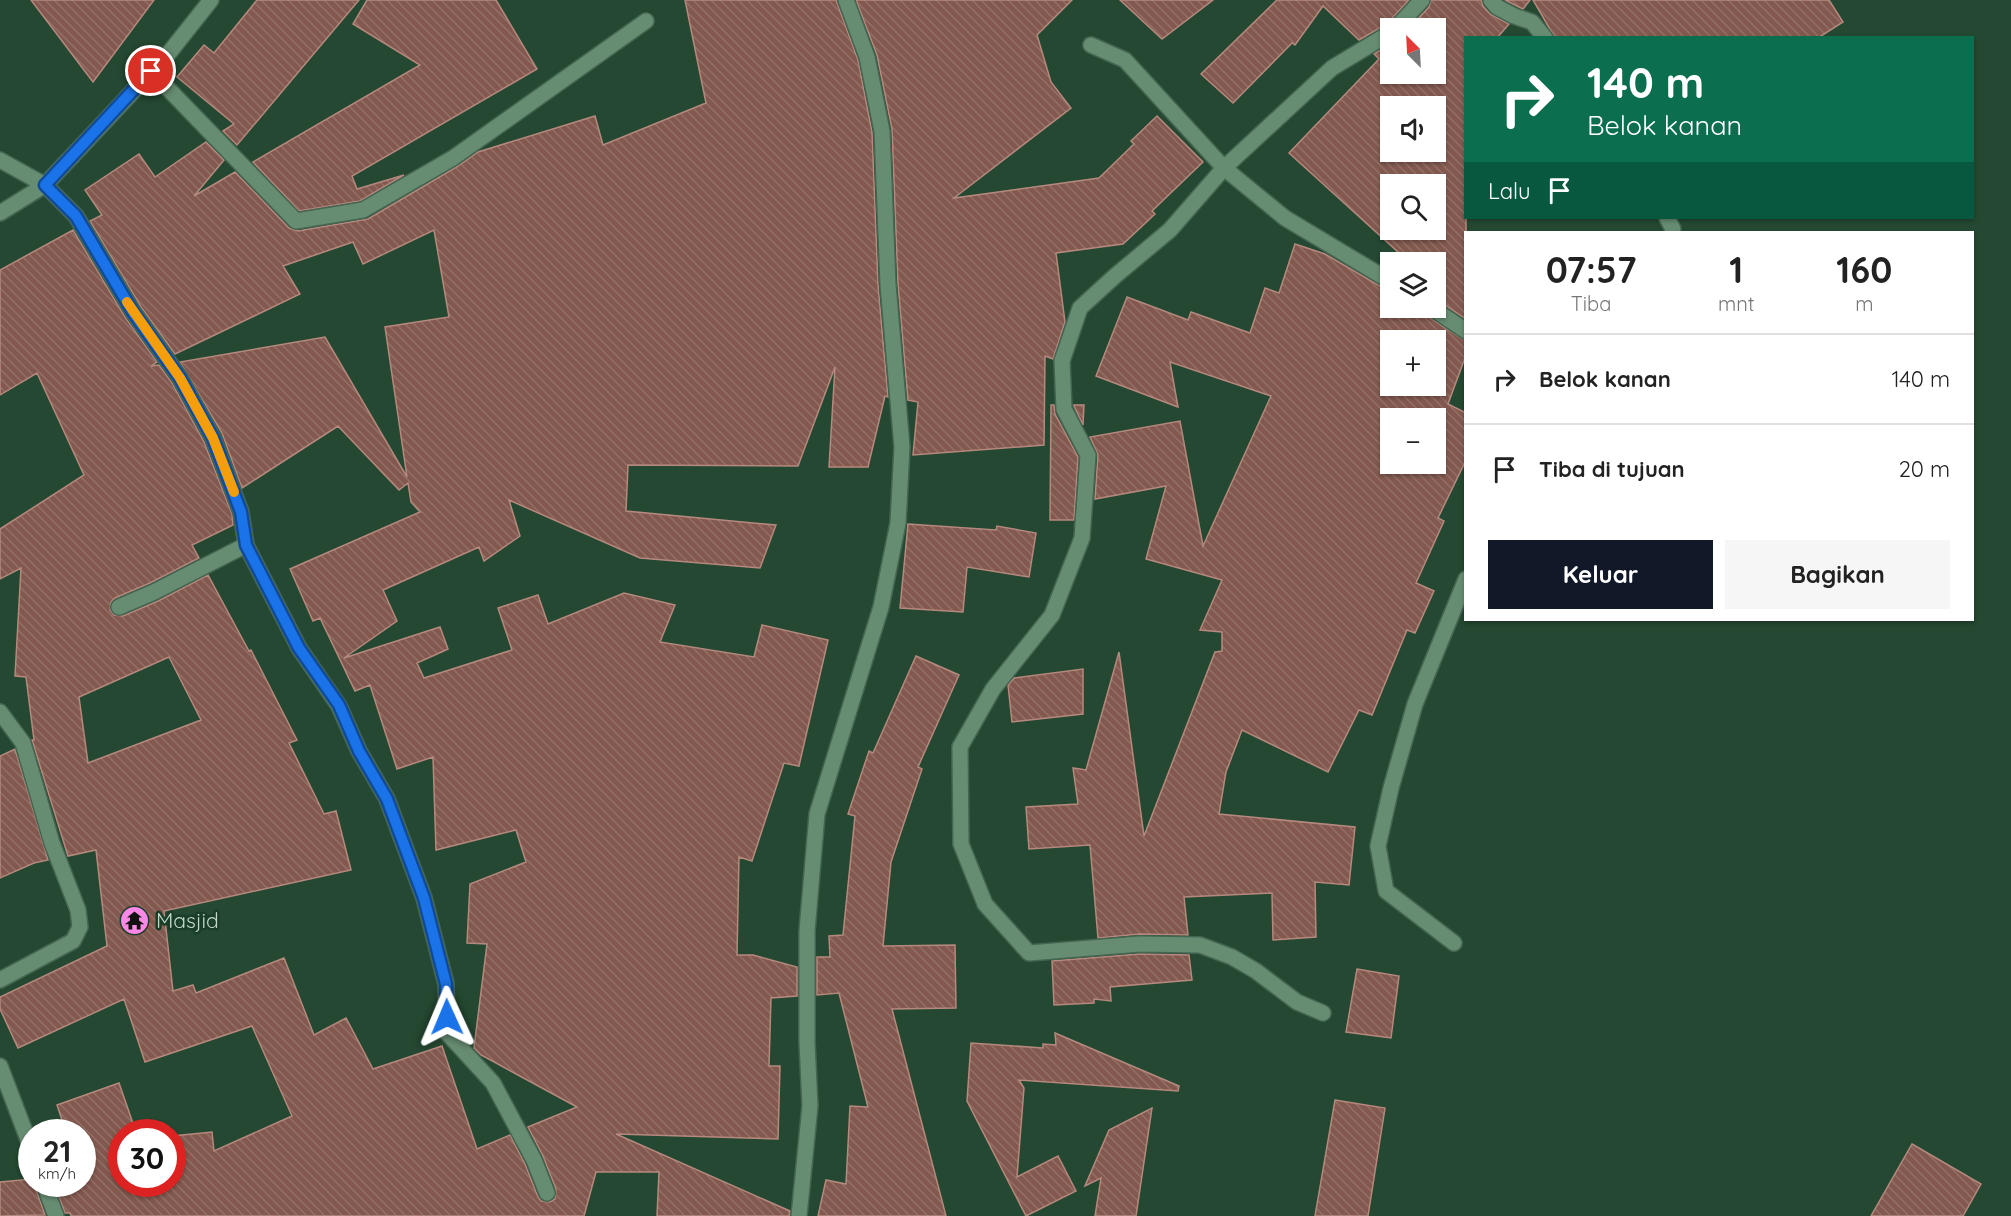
<!DOCTYPE html>
<html lang="id">
<head>
<meta charset="utf-8">
<style>
  :root { --surface:#fff; --page:#f6f6f6; --text:#222; --muted:#767676; --line:#e0e0e0; --accent:#111827 }
  body { margin:0; font-family:Quicksand,sans-serif; background:var(--page); color:var(--text); height:100vh; display:flex; flex-direction:column; font-size:22px; white-space:nowrap }
  * { box-sizing:border-box; margin:0 }
  p { font-size:20px; color:var(--muted) }
  .icon { flex:none; width:33px; height:33px; fill:none; stroke:currentColor; stroke-width:2; stroke-linecap:round; stroke-linejoin:round }
  .map { position:relative; flex:1; overflow:hidden }
  .side { position:absolute; left:1464px; top:231px; width:510px; height:390px; display:flex; flex-direction:column; background:var(--surface); border-radius:0px; box-shadow:0 2px 4px #0004 }
  .side>* { flex:none }
  .hud { position:absolute; left:1464px; top:36px; width:510px; height:183px; border-radius:0px; box-shadow:0 2px 4px #0004; background:#0b6e4f; color:#fff; overflow:hidden }
  .needle { width:39px; rotate:336deg }
  .tools { position:absolute; left:1380px; top:18px; display:grid; gap:12px }
  .tools a { display:grid; place-items:center; width:66px; height:66px; border-radius:0px; background:var(--surface); box-shadow:0 2px 4px #0004; font-size:30px }
  .speed { position:absolute; left:18px; top:1119px; display:flex; gap:12px; font-size:30px; font-weight:700; text-align:center }
  .speed>* { display:grid; place-content:center; width:78px; height:78px; border-radius:50%; background:var(--surface); box-shadow:0 2px 4px #0004; line-height:1 }
  .speed small { font-size:15px; font-weight:400 }
  .speed .limit { border:9px solid #d22; background:#fff; color:#111 }
  .pin { position:absolute; display:grid; place-items:center; width:51px; height:51px; color:#fff; margin:-26px; border:3px solid #fff; border-radius:50%; box-shadow:0 2px 6px #0007 }
  .me { position:absolute; width:66px; margin:-33px; rotate:359deg; stroke-linejoin:round; filter:drop-shadow(0 0 4px #0008) }
  .turn { display:flex; align-items:center; gap:21px; height:126px; padding:0 24px; font-size:27px }
  .turn .icon { width:78px; height:78px; stroke-width:2.5 }
  .turn b { display:block; font-size:42px; line-height:51px }
  .then { display:flex; align-items:center; height:57px; padding:0 24px; background:#0003; gap:12px; font-size:22px }
  .eta { display:flex; justify-content:space-evenly; align-items:center; height:102px; text-align:center }
  .eta b { font-size:36px; font-weight:700; line-height:42px }
  .primary-button { display:flex; gap:12px; margin-top:auto; padding:12px 24px }
  .primary-button a { flex:1; height:69px; border-radius:0px; background:var(--accent); color:#fff; font-size:24px; font-weight:700; line-height:69px; text-align:center }
  .primary-button a+a { background:var(--page); color:var(--text) }
  ul { padding:0; list-style:none }
  li { display:flex; align-items:center; gap:18px; height:90px; padding:0 24px; border-top:2px solid var(--line) }
  li div { flex:1 }
  li b { display:block; font-size:22px }
  li em { font-style:normal }
  .map>svg:first-child { display:block }
  .building { fill:url(#building-back-hatch); stroke:#b6897e; stroke-width:1.5; fill-rule:evenodd }
  .lines { fill:none; stroke-linecap:round; stroke-linejoin:round }
  .service-casing { stroke:#446551; stroke-width:18 }
  .minor-casing { stroke:#446551; stroke-width:18 }
  .tertiary-casing { stroke:#446551; stroke-width:18 }
  .service { stroke:#668c71; stroke-width:15 }
  .minor { stroke:#668c71; stroke-width:15 }
  .tertiary { stroke:#668c71; stroke-width:15 }
  .route-casing { stroke:#114b97; stroke-width:15 }
  .route { stroke:#1a73e8; stroke-width:10 }
  .slow { stroke:#f59e0b; stroke-width:10 }
  .labels { text-anchor:middle; stroke-width:5; stroke-linejoin:round; paint-order:stroke }
  .poi-label { font-size:21px; fill:#c5d9ca; stroke:#193d27; text-anchor:start }
</style>
</head>
<body>
<div class="map">
<svg width="2011" height="1216" viewBox="0 0 2011 1216">
  <defs>
    <pattern id="building-back-hatch" width="6" height="6" patternUnits="userSpaceOnUse" patternTransform="scale(1.5)"><rect width="6" height="6" fill="#83594f"/><path d="M-1 5l2 2M0 0l6 6M5-1l2 2" fill="none" stroke="#937067"/></pattern>
  </defs>
  <rect width="100%" height="100%" fill="#244831"/>
  <!-- building -->
  <g class="building">
    <polygon points="31,0 154,0 93,82"/>
    <polygon points="257,0 359,0 237,145 223,131 234,124 177,77 204,45 214,53"/>
    <polygon points="367,0 496,0 537,69 352,176 357,189 404,175 360,201 299,211 253,162 420,65 353,24"/>
    <path d="M685,0h151l22,60 14,72 6,153 10,112 -3,-1 -17,71h-39l6,-100 -37,99 -170,-1 -2,46 150,14 -16,43 -120,-10 -131,-58 11,36 -36,25 -5,-14 -96,43 14,31 -53,37 96,-31 8,22 -31,14 7,15 88,-28 -14,-42 40,-13 10,29 76,-31 51,12 -15,37 94,15 8,-32 66,15 -29,126 -15,-3 -32,98 -13,-4 -2,98h16l44,12v29l-26,2 -2,68h11l-2,73 -162,-5 174,77 -1,5h-132l2,-44h-63l-12,44h-513l-1,-3h-5l-11,-29h28v-52h-16l-9,-27 62,-22 17,49h-14v52h50v-48l40,-4 2,19 78,-35 -40,-90 -107,36 -21,-63 -106,49 -18,-39v-12l107,-51 -11,-96 -28,6 -36,-116h2l-8,-63 -11,-1 6,-108 -21,11v-50l84,-54 -47,-102 -37,22v-125l73,-40 52,87 32,45 -6,4 8,-1 13,18 32,59 28,72 1,11 -41,20 7,13 -49,25 -35,15 -4,4 -1,8 4,5 9,1 35,-15 50,-26 41,76 2,-1 46,90 -8,3 35,71 12,-3 15,59 -187,41 9,80 20,-6 3,8 88,-35 30,77 32,-17 27,51 69,-23 35,103 33,-14 15,29 13,33 3,4 9,1 5,-3 1,-10 -13,-33 -15,-29 49,-20 -96,-52 -7,-7 13,-104 -20,-1 3,-59 56,-22 -10,-32 -80,20 -3,-93 -36,12 -27,-84 -15,6 -35,-73 -7,3 -23,-52 130,-57 -9,-10 -3,-19 -9,7 -61,-64 -96,62 -20,-55 -42,-71 145,-25 82,140 -22,-150 64,-10 -15,-87 -71,34 -10,-22 -70,24 17,28 -125,60 -34,-47 -51,-86 12,-6 -17,-25 54,-36 16,23 51,-35 18,18 -30,36 41,-24 54,56 9,3 70,-12 90,-53 20,-14 117,-36 8,29 103,-42zM169,657l32,63 -113,43 -9,-66z"/>
    <polygon points="856,0 1072,0 1037,35 1051,82 1071,108 954,198 1099,178 1134,144 1131,141 1157,116 1203,162 1152,211 1155,214 1123,244 1056,253 1065,322 1053,359 1045,356 1044,445 913,455 918,402 908,400 898,284 892,129 877,55"/>
    <polygon points="1120,0 1213,0 1162,39"/>
    <polygon points="1277,0 1409,0 1387,24 1359,40 1323,6 1295,45 1292,43 1233,103 1201,74"/>
    <path d="M1431,0h50l2,6 7,8 19,10 -12,14h-31v281l-30,-20v-10l3,1 -3,-3v-25h-27l-120,-109 90,-94 -5,-5 16,-10v30h46v-46h-27l20,-21zM1390,106h46v46h-46zM1390,184h46v46h-46z"/>
    <polygon points="1505,0 1530,0 1523,9"/>
    <polygon points="1533,0 1829,0 1843,22 1818,38 1555,38"/>
    <path d="M1295,244l30,10 60,35 5,2v17h32l5,8 39,25v14l-18,49 18,9v47l-28,58 6,3 -28,62 18,8 -19,42 -8,-3 -35,85 -13,-5 -31,62 -86,-42 -16,42 -7,42 136,13 -6,58 -34,-3 1,55 -43,3 -1,-47 -88,4 4,38 -48,-1 -42,4 -8,-93 -61,4 -3,-42 52,-3 -5,-36 13,2 33,-118 25,184 71,-184 7,-1v-19l-22,-2 22,-50 -76,-21 20,-73 -71,13 3,-44 -8,-18 90,-16 23,125 68,-150 -101,-34 8,45 -82,-31 31,-79 61,23 3,-8 59,21 15,-45 14,5zM1390,340h46v46h-46zM1390,418h46v46h-46z"/>
    <polygon points="1051,405 1054,405 1055,414 1078,457 1074,520 1050,520"/>
    <polygon points="1074,405 1084,405 1083,425 1074,406"/>
    <polygon points="908,524 996,530 997,526 1036,533 1029,577 967,567 963,612 900,608"/>
    <polygon points="916,656 959,675 918,767 922,769 891,862 883,946 955,945 956,1008 892,1009 946,1216 818,1216 826,1180 846,1184 850,1106 868,1107 839,993 817,995 817,957 830,957 829,936 843,935 855,816 848,814 869,751 873,753"/>
    <polygon points="1083,669 1083,714 1012,722 1008,685 1014,678"/>
    <polygon points="15,749 48,860 34,863 0,878 0,756"/>
    <polygon points="1140,954 1189,955 1192,980 1110,987 1111,1001 1094,999 1094,1003 1054,1005 1052,961"/>
    <polygon points="1357,969 1399,976 1391,1038 1346,1032"/>
    <polygon points="1055,1033 1179,1086 1178,1091 1019,1080 1024,1088 1017,1177 1058,1156 1076,1191 1026,1216 967,1101 971,1043 1043,1048 1043,1044 1056,1045"/>
    <polygon points="1335,1100 1385,1108 1368,1216 1315,1216"/>
    <polygon points="1152,1108 1136,1216 1095,1216 1101,1178 1085,1186 1109,1130"/>
    <polygon points="1912,1144 1981,1184 1963,1216 1871,1216"/>
    <polygon points="32,1179 32,1184 34,1184 45,1215 0,1216 0,1182"/>
  </g>
  <g class="lines">
    <defs>
      <g id="service">
        <polyline points="1396,28 1422,0"/>
        <polyline points="1091,45 1125,60 1224,168 1285,218 1390,281"/>
        <polyline points="1432,308 1466,331"/>
        <polyline points="0,712 23,743 52,843 78,910 80,927 73,941 0,980"/>
        <polyline points="1323,1013 1297,1002 1256,971 1232,957 1200,945 1140,944 1029,953 985,904 961,844 960,747 993,689 1052,615 1082,538 1088,455 1064,409 1062,361 1080,308 1115,276 1170,230 1224,168 1332,68 1390,33"/>
        <polyline points="0,1066 32,1150"/>
        <polyline points="44,1184 56,1216"/>
      </g>
      <g id="minor">
        <polyline points="1491,0 1497,7 1514,16 1532,22 1545,38"/>
        <polyline points="151,71 296,221 363,210 453,158 646,21"/>
        <polyline points="0,160 45,185 76,216 133,312 180,378 213,438 241,512 246,545 299,648 339,706 359,751 387,799 424,898 446,984 447,1033 493,1083 534,1160 547,1193"/>
        <polyline points="1667,218 1673,229 1672,232"/>
        <polyline points="119,607 154,592 246,545"/>
        <polyline points="1454,943 1386,891 1378,846 1391,788 1415,704 1466,579"/>
        <polyline points="799,1216 810,1106 807,1042 807,931 817,814 881,607 898,523 902,447 888,285 882,131 867,57 846,0"/>
      </g>
      <polyline id="tertiary" points="0,213 45,185 169,53 211,0"/>
    </defs>
    <!-- service casing -->
    <use href="#service" class="service-casing"/>
    <!-- minor casing -->
    <use href="#minor" class="minor-casing"/>
    <!-- tertiary casing -->
    <use href="#tertiary" class="tertiary-casing"/>
    <!-- service -->
    <use href="#service" class="service"/>
    <!-- minor -->
    <use href="#minor" class="minor"/>
    <!-- tertiary -->
    <use href="#tertiary" class="tertiary"/>
  </g>
  <g class="lines">
    <defs>
      <polyline id="route" points="151,71 45,185 76,216 133,312 180,378 213,438 241,512 246,545 299,648 339,705 359,751 387,799 424,898 446,984 447,1017"/>
    </defs>
    <!-- route casing -->
    <use href="#route" class="route-casing"/>
    <!-- route -->
    <use href="#route" class="route"/>
    <!-- slow -->
    <polyline class="slow" points="127,302 180,378 213,438 234,492"/>
  </g>
  <!-- icons -->
  <defs>
    <symbol id="temple-disc" viewBox="-11 -11 22 22"><circle r="9.5" fill="#fb87e6" stroke="#193d27"/><path d="M0-6L5-2H3V0L6.5 2.5H4V6H1.5V3h-3V6H-4V2.5H-6.5L-3 0V-2H-5Z" fill="#111"/></symbol>
  </defs>
  <g fill-rule="evenodd">
    <use href="#temple-disc" x="118" y="904" width="33" height="33"/>
  </g>
  <g class="labels">
    <!-- poi labels -->
    <g class="poi-label">
      <text x="156" y="928">Masjid</text>
    </g>
  </g>
</svg>
<div class="tools">
<a><svg class="needle" viewBox="-14 -14 28 28"><path d="M0-13l5 13h-10z" fill="#e53935"/><path d="M0 13l5-13h-10z" fill="#767676"/></svg></a>
<a><svg class="icon" aria-label="sound" viewBox="0 0 24 24"><path d="M4 9h4l5-4v14l-5-4H4zM17 9q2 3 0 6"/></svg></a>
<a><svg class="icon" aria-label="search" viewBox="0 0 24 24"><circle cx="10" cy="10" r="6"/><path d="M15 15l6 6"/></svg></a>
<a><svg class="icon" aria-label="layers" viewBox="0 0 24 24"><path d="M12 4l9 5-9 5-9-5zM3 14l9 5 9-5"/></svg></a>
<a>+</a>
<a>−</a>
</div>
<div class="speed"><div>21<small>km/h</small></div><div class="limit">30</div></div>
<div class="pin" style="left:151px;top:71px;background:#d93025"><svg class="icon" aria-label="arrive" viewBox="0 0 24 24"><path d="M6 21V4h12l-3 4 3 4H6"/></svg></div>
<svg class="me" style="left:447px;top:1017px" viewBox="-20 -20 40 40"><path d="M0-17L14 15 0 8-14 15z" fill="#1a73e8" stroke="#fff" stroke-width="4"/></svg>
<div class="hud">
<div class="turn"><svg class="icon" aria-label="right" viewBox="0 0 24 24"><path d="M7 20v-9h11M14 6l5 5-5 5"/></svg><div><b>140 m</b>Belok kanan</div></div>
<div class="then">Lalu<svg class="icon" aria-label="arrive" viewBox="0 0 24 24"><path d="M6 21V4h12l-3 4 3 4H6"/></svg></div>
</div>
<section class="side">
<div class="eta">
<div><b>07:57</b><p>Tiba</p></div>
<div><b>1</b><p>mnt</p></div>
<div><b>160</b><p>m</p></div>
</div>
<ul>
<li><svg class="icon" aria-label="right" viewBox="0 0 24 24"><path d="M7 20v-9h11M14 6l5 5-5 5"/></svg><div><b>Belok kanan</b></div><em>140 m</em></li>
<li><svg class="icon" aria-label="arrive" viewBox="0 0 24 24"><path d="M6 21V4h12l-3 4 3 4H6"/></svg><div><b>Tiba di tujuan</b></div><em>20 m</em></li>
</ul>
<div class="primary-button"><a>Keluar</a><a>Bagikan</a></div>
</section>
</div>
</body>
</html>
